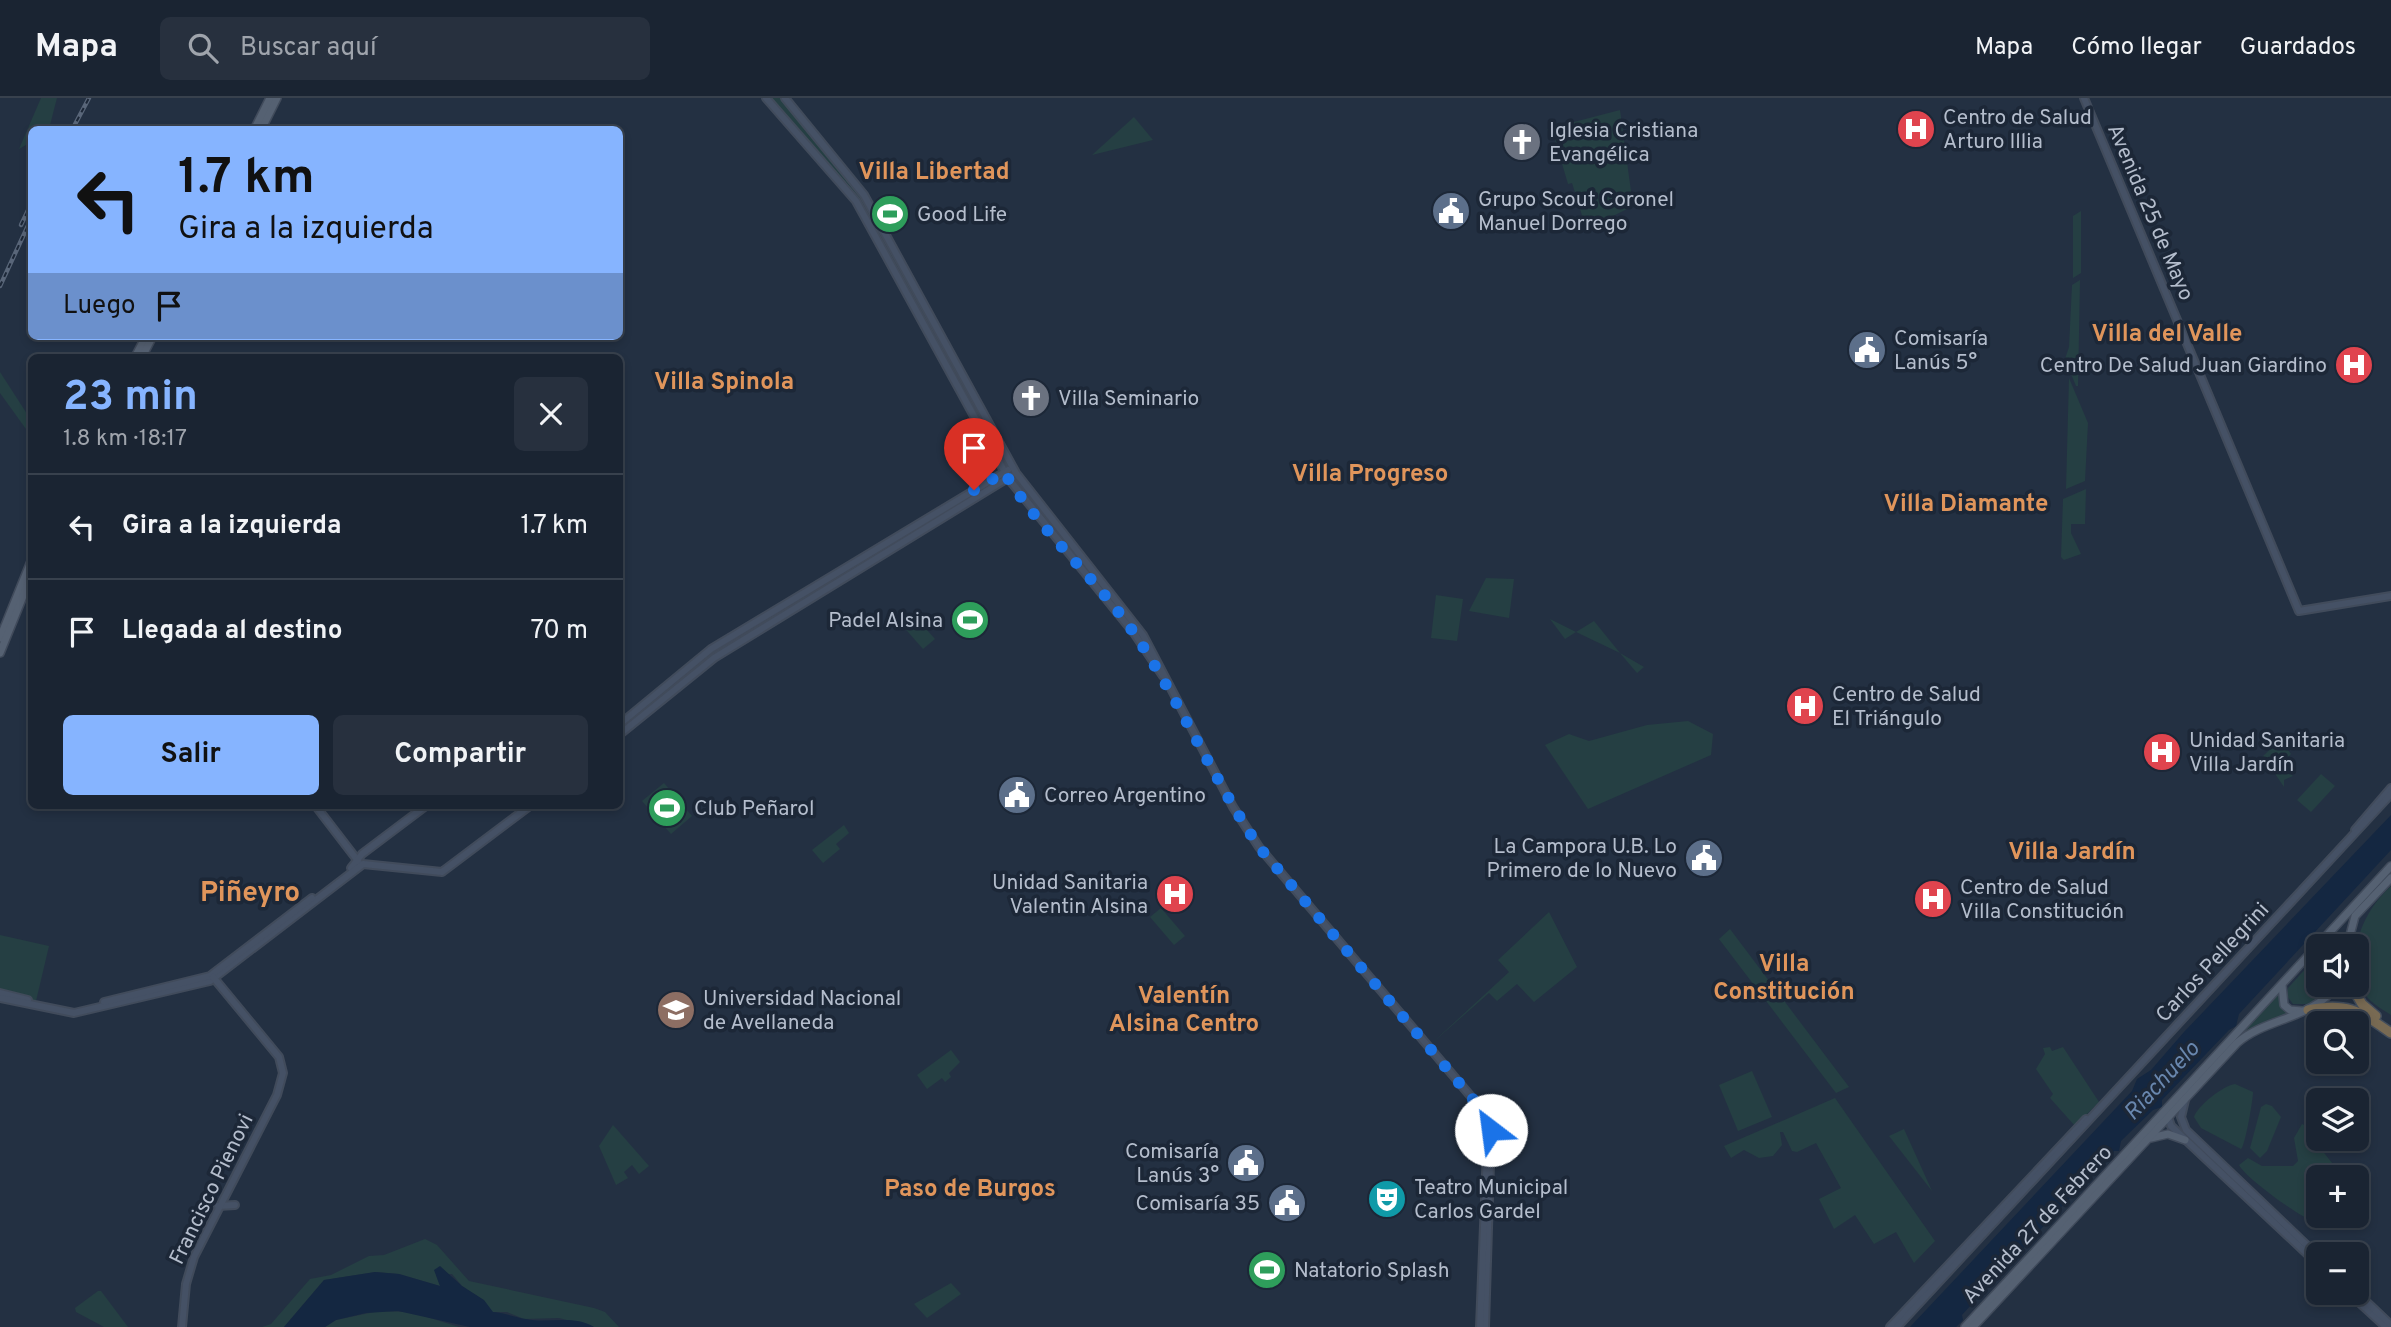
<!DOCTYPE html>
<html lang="es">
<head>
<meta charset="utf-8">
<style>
  :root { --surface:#1a2432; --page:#27303e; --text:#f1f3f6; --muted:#9fa4ac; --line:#38414d; --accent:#86b4ff }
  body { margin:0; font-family:Overpass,sans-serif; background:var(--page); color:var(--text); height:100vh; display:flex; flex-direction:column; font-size:26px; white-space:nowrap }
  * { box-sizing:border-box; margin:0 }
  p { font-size:23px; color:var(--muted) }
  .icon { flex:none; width:38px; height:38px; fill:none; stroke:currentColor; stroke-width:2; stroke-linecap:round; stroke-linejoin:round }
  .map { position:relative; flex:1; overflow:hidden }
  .details { position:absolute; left:28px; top:256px; width:595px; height:455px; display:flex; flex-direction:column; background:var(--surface); border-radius:10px; box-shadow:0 4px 10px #0003,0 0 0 2px var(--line) }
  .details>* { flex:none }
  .guide { position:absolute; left:28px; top:28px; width:595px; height:214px; border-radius:10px; box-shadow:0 4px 10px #0003,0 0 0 2px var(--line); background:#86b4ff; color:#111; overflow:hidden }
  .buttons { position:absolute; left:2306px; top:836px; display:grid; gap:14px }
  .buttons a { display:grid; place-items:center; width:63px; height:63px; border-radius:10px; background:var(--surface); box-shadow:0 4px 10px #0003,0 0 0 2px var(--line); font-size:35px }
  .pin { position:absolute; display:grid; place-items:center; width:60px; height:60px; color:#fff; margin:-72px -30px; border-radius:50% 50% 50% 0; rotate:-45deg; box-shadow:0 0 7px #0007 }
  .pin .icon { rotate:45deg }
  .me { position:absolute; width:77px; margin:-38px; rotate:330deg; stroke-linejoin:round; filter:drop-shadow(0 0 5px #0008) }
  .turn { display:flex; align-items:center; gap:24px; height:147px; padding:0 35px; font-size:32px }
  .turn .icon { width:91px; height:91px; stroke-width:2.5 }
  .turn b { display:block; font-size:49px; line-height:60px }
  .then { display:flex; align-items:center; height:66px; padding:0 35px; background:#0003; gap:14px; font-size:26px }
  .round { display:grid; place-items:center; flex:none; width:74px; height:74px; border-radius:10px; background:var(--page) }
  .overview { display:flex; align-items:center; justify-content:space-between; height:119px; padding:0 35px }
  h1 { font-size:42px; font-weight:700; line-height:52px; color:var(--accent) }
  .action { display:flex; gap:14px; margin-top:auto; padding:14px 35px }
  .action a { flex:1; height:80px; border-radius:10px; background:var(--accent); color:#111; font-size:28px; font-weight:700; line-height:80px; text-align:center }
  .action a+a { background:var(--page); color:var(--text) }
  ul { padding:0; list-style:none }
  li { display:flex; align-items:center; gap:21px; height:105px; padding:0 35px; border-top:2px solid var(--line) }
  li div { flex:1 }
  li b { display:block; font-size:26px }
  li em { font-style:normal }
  header { display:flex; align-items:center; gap:42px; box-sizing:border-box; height:98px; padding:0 35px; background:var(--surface); border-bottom:2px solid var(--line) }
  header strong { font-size:33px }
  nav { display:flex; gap:38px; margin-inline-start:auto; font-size:24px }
  .search { width:490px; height:63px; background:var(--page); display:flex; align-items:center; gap:18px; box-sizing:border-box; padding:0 24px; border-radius:10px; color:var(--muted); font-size:26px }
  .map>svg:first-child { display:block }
  .green { fill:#253f43 }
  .water { fill:#142741 }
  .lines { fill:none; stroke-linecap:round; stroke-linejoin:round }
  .secondary-casing { stroke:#414b5b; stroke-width:10 }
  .primary-casing { stroke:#414b5b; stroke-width:10 }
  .highway-casing { stroke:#424d5c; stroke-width:12 }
  .secondary { stroke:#455165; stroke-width:6 }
  .primary { stroke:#556172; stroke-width:7 }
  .highway { stroke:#786a53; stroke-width:9 }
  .rail-casing { stroke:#596679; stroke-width:4.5 }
  .rail { stroke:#1c2737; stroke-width:2; stroke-dasharray:5; stroke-linecap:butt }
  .route { stroke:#1a73e8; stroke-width:12; stroke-dasharray:0 21.6 }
  .labels { text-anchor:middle; stroke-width:7; stroke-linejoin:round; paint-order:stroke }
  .poi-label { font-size:21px; fill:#b4bdcc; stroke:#1c2737; text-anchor:start }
  .street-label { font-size:21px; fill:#b4bdcc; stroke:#1c2737 }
  .water-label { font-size:23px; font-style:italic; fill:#6987ae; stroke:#1c2737 }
  .quarter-label { font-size:24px; font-weight:bold; fill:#e0955b; stroke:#1c2737 }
  .district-label { font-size:28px; font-weight:bold; fill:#e0955b; stroke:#1c2737 }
</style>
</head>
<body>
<header>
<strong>Mapa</strong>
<div class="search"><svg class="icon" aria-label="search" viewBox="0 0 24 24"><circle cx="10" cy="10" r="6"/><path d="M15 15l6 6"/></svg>Buscar aquí</div>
<nav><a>Mapa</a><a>Cómo llegar</a><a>Guardados</a></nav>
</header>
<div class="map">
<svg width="2391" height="1229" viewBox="0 0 2391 1229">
  <rect width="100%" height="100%" fill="#233042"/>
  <!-- green -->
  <g class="green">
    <polygon points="41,0 57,0 49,31 32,32 31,44 19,51"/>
    <polygon points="766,0 785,0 864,97 1012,369 1004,374 856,103"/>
    <polygon points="1620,12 1633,108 1597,126 1593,120 1584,124 1572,85 1568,86 1555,42 1552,42 1547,31"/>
    <polygon points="1134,19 1153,42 1092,57"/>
    <polygon points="2081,113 2081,175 2073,180 2073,118"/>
    <polygon points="2080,182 2078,288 2076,288 2065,261 2069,249 2072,187"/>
    <polygon points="0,274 31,322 31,338 0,295"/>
    <polygon points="2069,280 2088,325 2085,383 2066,391"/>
    <polygon points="2086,391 2085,426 2071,426 2071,435 2081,456 2064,462 2061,459 2063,401"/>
    <polygon points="1486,480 1514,481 1509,520 1469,513"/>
    <polygon points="1436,497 1463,501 1457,543 1431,540"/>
    <polygon points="912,515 935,541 923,551 901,526"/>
    <polygon points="1550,521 1576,534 1594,523 1620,555 1644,569 1637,575 1620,555 1576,534 1565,541"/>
    <polygon points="1688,623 1713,636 1711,657 1588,711 1545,647 1569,636 1589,643 1647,627"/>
    <polygon points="2283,639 2290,648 2288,652 2291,656 2281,667 2293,678 2284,682 2284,689 2263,658"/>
    <polygon points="2321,676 2335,688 2311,714 2297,702"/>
    <polygon points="664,685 692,718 671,736 642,703"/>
    <polygon points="844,727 849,735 836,746 840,751 823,765 812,752"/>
    <path d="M2391,788v129c-11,-7 -23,-14 -29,-25 -18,-36 2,-80 29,-104z"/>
    <polygon points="1161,810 1185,838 1174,847 1150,819"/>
    <polygon points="1549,814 1577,869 1534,904 1517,886 1497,903 1489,895 1431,946 1509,874 1498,862"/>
    <polygon points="1730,831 1849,989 1836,995 1719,841"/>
    <polygon points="0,837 49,848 36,903 0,895"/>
    <polygon points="2319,856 2319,887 2331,887 2309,906 2293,906 2287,898 2288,890"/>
    <polygon points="2280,893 2282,907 2298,915 2251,933 2172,1012"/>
    <polygon points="2050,949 2052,953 2063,949 2099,1004 2075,1028 2050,1000 2053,996 2036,971 2045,956 2043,950"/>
    <polygon points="951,952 960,964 949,975 951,979 945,984 942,980 927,991 917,977"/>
    <polygon points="1752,973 1772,1019 1738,1033 1719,987"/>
    <path d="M2235,986l18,8c0,8 -8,54 -12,57l-40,-21 -7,-11c3,-11 30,-32 41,-33z"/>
    <polygon points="1835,1000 1935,1143 1914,1165 1896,1134 1874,1146 1855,1117 1834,1131 1819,1101 1841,1090 1816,1045 1797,1054 1792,1053 1783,1034 1780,1034 1782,1047 1773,1058 1759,1060 1744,1052 1731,1060 1724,1048"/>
    <polygon points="2266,1006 2272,1008 2281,1019 2267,1053 2260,1060 2250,1050 2261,1009"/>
    <path d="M2302,1026l5,2 14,23 23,29h-25v38h28c-6,5 -11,10 -19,11 -15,1 -83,-49 -89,-62l9,-7 14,8h31l5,-5 -4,-23z"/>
    <polygon points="613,1027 649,1068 639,1076 632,1067 624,1074 628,1080 616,1087 599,1048"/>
    <polygon points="1904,1031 1932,1093 1889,1038"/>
    <polygon points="425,1141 437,1147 469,1183 594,1210 605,1214 619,1229 594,1229 559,1220 524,1221 507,1214 492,1214 483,1202 462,1188 452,1176 436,1177 440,1188 399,1176 376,1174 324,1182 284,1229 262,1229 271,1226 310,1181 331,1177 369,1158 384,1157"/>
    <polygon points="951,1185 961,1196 927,1220 914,1206"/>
    <polygon points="98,1193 101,1193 128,1229 104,1229 76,1214 75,1210"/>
    <polygon points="379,1213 411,1214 459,1229 325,1229 336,1222"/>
  </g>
  <!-- water -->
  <g class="water">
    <polygon points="2391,717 2391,752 2239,916 2236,928 2229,932 2162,1002 2162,1009 2153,1012 2121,1043 2119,1053 2114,1053 2110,1063 2101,1066 1971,1207 1962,1217 1963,1222 1956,1229 1910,1229 2132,993 2137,981 2151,972 2184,934"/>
    <path d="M440,1168l22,20 22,14 9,12c13,1 21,5 33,7 22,5 47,-5 68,8h-124l-72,-16 -32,2 -30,7 -11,7h-41l40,-47 51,-8 24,2 41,12 -6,-16z"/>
  </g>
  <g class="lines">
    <defs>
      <g id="secondary">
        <polyline points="766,0 856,103 1008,380 1134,535 1163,578"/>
        <polyline points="785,0 864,97 1016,375 1143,537 1233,709 1259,749 1485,1015 1491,1032 1485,1229"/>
        <polyline points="2084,0 2299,513 2391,498"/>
        <polyline points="620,626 711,551 1008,372"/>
        <polyline points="620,636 714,560 1011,378"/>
        <polyline points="315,707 358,763"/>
        <polyline points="2355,732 2391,690"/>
        <polyline points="351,770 362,756 427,707"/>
        <polyline points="0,895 28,902"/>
        <polyline points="0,900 74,915 210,883 363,766 442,774 531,707"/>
        <polyline points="104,904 210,878 312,800"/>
        <polyline points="2185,1002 2181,1019 2186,1032 2319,1159"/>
        <polyline points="2167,1016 2171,1028 2319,1167"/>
        <polyline points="218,1108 235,1107"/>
        <polyline points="2349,1195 2386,1229"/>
        <polyline points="2357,1195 2391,1227"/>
        <polyline points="182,1229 186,1186 194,1159 277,997 283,975 279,959 213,879"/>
        <polyline points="1480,1229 1488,1026"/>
        <polyline points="1890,1229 2086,1021"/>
        <polyline points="1897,1229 2391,696"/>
      </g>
      <g id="primary">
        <polyline points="254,32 270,0"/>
        <polyline points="261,32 277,0"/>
        <polyline points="135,259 146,238"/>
        <polyline points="142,259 153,238"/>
        <polyline points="0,540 32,461"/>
        <polyline points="0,555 32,476"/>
        <polyline points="2323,849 2334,849"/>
        <polyline points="2347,849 2355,818 2391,780"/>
        <polyline points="2282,887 2284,907 2290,912 2302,913"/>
        <polyline points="2151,1040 2168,1036 2185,1042"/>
        <polyline points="1965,1229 2391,768"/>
        <path d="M1973,1229l264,-284c30,-26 75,-23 100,-58"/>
      </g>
      <g id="highway">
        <polyline points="2351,887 2362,906 2376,918"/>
        <path d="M2308,912c40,-8 51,1 83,23"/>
      </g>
    </defs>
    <!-- secondary casing -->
    <use href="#secondary" class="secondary-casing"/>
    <!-- primary casing -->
    <use href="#primary" class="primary-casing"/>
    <!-- highway casing -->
    <use href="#highway" class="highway-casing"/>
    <!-- secondary -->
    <use href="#secondary" class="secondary"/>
    <!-- primary -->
    <use href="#primary" class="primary"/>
    <!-- highway -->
    <use href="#highway" class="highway"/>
    <defs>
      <g id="rail">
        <polyline points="72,32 89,0"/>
        <polyline points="21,127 32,104"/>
        <polyline points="0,188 32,119"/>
      </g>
    </defs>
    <!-- rail casing -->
    <use href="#rail" class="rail-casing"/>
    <!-- rail -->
    <use href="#rail" class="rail"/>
  </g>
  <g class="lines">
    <!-- route -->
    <path class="route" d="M974,392l30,-18c37,61 95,108 134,167 44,67 76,141 121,208l223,263 9,20"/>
  </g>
  <!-- icons -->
  <defs>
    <symbol id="hospital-disc" viewBox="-11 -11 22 22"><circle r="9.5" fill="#e0444e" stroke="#1c2737"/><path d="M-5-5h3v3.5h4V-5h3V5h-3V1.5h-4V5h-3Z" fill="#fff"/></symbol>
    <symbol id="church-disc" viewBox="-11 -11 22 22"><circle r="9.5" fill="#6b7280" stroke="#1c2737"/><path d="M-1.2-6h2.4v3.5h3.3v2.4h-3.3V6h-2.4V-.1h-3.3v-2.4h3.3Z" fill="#fff"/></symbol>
    <symbol id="civic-disc" viewBox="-11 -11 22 22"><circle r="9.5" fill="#5c6f8a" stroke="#1c2737"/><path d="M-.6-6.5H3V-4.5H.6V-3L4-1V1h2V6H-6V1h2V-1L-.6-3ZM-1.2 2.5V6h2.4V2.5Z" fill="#fff"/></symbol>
    <symbol id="stadium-disc" viewBox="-11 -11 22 22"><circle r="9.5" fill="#2e9e5b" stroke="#1c2737"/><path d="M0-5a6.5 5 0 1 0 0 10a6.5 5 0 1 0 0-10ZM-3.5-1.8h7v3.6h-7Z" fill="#fff"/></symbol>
    <symbol id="university-disc" viewBox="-11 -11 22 22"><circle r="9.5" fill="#8d6e63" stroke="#1c2737"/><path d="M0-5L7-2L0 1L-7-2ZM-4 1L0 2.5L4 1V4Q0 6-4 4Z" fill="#fff"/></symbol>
    <symbol id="theatre-disc" viewBox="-11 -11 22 22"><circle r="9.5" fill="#0f9aa8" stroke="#1c2737"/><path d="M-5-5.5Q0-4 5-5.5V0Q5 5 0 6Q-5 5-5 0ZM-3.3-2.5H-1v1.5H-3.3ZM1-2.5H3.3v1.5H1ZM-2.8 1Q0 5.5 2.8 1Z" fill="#fff"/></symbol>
  </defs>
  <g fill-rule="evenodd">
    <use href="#hospital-disc" x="1894" y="9" width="44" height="44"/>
    <use href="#church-disc" x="1500" y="22" width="44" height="44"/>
    <use href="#civic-disc" x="1429" y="91" width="44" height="44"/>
    <use href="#stadium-disc" x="868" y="94" width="44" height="44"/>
    <use href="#civic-disc" x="1845" y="230" width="44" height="44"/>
    <use href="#hospital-disc" x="2332" y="245" width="44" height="44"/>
    <use href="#church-disc" x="1009" y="278" width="44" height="44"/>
    <use href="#stadium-disc" x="948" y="500" width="44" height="44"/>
    <use href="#hospital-disc" x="1783" y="586" width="44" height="44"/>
    <use href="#hospital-disc" x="2140" y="632" width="44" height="44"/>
    <use href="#civic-disc" x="995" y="675" width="44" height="44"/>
    <use href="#stadium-disc" x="645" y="688" width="44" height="44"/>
    <use href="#civic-disc" x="1682" y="738" width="44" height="44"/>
    <use href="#hospital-disc" x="1153" y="774" width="44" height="44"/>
    <use href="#hospital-disc" x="1911" y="779" width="44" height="44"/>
    <use href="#university-disc" x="654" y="890" width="44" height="44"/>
    <use href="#civic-disc" x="1224" y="1043" width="44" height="44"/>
    <use href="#theatre-disc" x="1365" y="1079" width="44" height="44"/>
    <use href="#civic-disc" x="1265" y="1083" width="44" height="44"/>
    <use href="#stadium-disc" x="1245" y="1150" width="44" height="44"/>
  </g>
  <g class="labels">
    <!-- poi labels -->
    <g class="poi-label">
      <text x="1943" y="26">Centro de Salud<tspan x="1943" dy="24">Arturo Illia</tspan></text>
      <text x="1549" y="39">Iglesia Cristiana<tspan x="1549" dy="24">Evangélica</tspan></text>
      <text x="1478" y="108">Grupo Scout Coronel<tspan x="1478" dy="24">Manuel Dorrego</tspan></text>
      <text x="917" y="123">Good Life</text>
      <text x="1894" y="247">Comisaría<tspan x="1894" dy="24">Lanús 5°</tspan></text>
      <text x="2327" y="274" text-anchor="end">Centro De Salud Juan Giardino</text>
      <text x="1058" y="307">Villa Seminario</text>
      <text x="943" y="529" text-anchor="end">Padel Alsina</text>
      <text x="1832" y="603">Centro de Salud<tspan x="1832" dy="24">El Triángulo</tspan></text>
      <text x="2189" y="649">Unidad Sanitaria<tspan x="2189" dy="24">Villa Jardín</tspan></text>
      <text x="1044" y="704">Correo Argentino</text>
      <text x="694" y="717">Club Peñarol</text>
      <text x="1677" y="755" text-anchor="end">La Campora U.B. Lo<tspan x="1677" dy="24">Primero de lo Nuevo</tspan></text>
      <text x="1148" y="791" text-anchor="end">Unidad Sanitaria<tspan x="1148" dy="24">Valentin Alsina</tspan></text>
      <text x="1960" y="796">Centro de Salud<tspan x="1960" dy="24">Villa Constitución</tspan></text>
      <text x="703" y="907">Universidad Nacional<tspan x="703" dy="24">de Avellaneda</tspan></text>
      <text x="1219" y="1060" text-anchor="end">Comisaría<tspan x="1219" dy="24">Lanús 3°</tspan></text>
      <text x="1414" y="1096">Teatro Municipal<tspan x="1414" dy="24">Carlos Gardel</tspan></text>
      <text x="1260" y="1112" text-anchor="end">Comisaría 35</text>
      <text x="1294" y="1179">Natatorio Splash</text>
    </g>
    <!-- street labels -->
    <g class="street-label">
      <text transform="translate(2151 114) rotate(67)" y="7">Avenida 25 de Mayo</text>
      <text transform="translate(2212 864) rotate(-47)" y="7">Carlos Pellegrini</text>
      <text transform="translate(211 1091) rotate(-64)" y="7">Francisco Pienovi</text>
      <text transform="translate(2037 1126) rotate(-47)" y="7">Avenida 27 de Febrero</text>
    </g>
    <!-- water labels -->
    <g class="water-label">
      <text transform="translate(2161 982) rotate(-47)" y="8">Riachuelo</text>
    </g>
    <!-- quarter labels -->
    <g class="quarter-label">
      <text x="934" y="81">Villa Libertad</text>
      <text x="2167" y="243">Villa del Valle</text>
      <text x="724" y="291">Villa Spinola</text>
      <text x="1370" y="383">Villa Progreso</text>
      <text x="1966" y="413">Villa Diamante</text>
      <text x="2072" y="761">Villa Jardín</text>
      <text x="1784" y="873">Villa<tspan x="1784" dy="28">Constitución</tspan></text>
      <text x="1184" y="905">Valentín<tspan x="1184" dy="28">Alsina Centro</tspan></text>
      <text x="970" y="1098">Paso de Burgos</text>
    </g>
    <!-- district labels -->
    <g class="district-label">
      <text x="250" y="803">Piñeyro</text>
    </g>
  </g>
</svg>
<div class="buttons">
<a><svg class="icon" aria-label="sound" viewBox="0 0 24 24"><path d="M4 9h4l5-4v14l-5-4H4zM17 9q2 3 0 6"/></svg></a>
<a><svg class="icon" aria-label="search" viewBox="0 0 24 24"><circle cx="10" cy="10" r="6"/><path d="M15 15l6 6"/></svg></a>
<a><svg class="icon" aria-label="layers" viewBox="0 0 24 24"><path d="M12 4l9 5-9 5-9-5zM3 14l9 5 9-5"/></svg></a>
<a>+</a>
<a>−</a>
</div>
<div class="pin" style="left:974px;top:392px;background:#d93025"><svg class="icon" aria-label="arrive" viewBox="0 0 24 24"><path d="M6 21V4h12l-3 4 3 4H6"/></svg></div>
<svg class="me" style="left:1491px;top:1032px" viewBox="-20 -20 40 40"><circle r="19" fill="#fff"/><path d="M0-13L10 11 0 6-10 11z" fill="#1a73e8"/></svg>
<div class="guide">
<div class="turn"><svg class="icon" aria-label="left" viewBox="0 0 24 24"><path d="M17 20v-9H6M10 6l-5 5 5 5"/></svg><div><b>1.7 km</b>Gira a la izquierda</div></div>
<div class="then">Luego<svg class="icon" aria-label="arrive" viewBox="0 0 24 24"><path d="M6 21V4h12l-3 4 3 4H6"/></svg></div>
</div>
<section class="details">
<div class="overview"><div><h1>23 min</h1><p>1.8 km · 18:17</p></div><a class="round"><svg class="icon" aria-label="close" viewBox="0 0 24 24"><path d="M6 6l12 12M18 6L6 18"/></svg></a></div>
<ul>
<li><svg class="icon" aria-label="left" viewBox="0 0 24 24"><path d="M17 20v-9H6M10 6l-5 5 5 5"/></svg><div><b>Gira a la izquierda</b></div><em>1.7 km</em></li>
<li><svg class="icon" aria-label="arrive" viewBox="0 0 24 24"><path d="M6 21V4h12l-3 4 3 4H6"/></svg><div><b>Llegada al destino</b></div><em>70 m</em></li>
</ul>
<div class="action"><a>Salir</a><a>Compartir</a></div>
</section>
</div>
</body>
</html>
